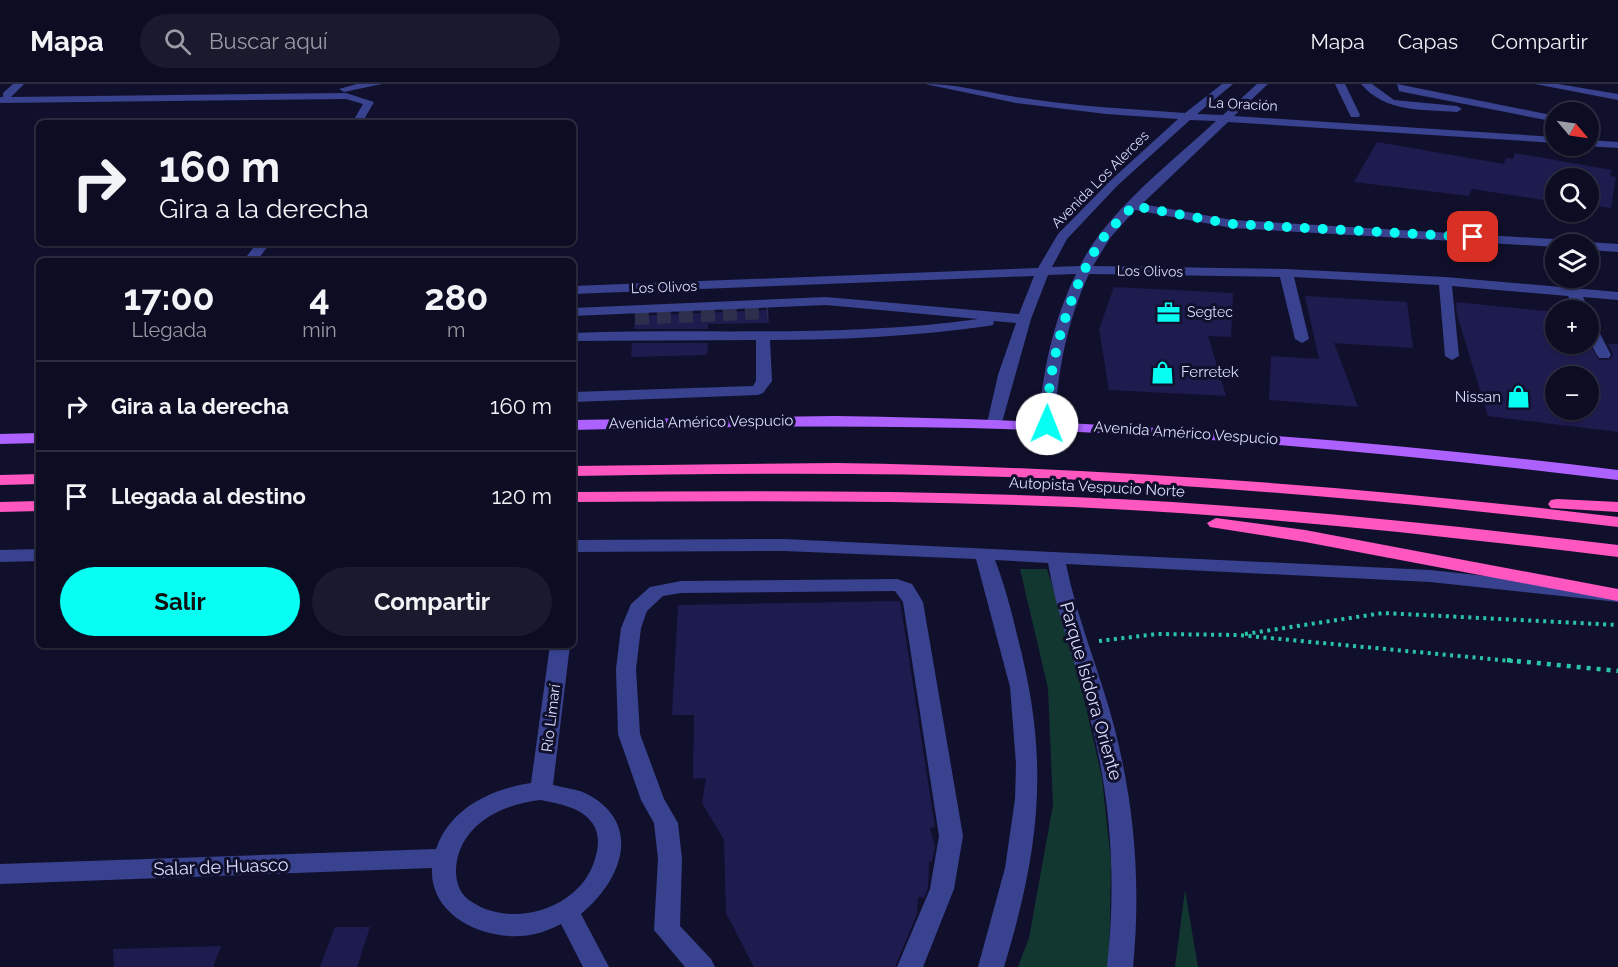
<!DOCTYPE html>
<html lang="es">
<head>
<meta charset="utf-8">
<style>
  :root { --surface:#0c0c22; --page:#1a1a2f; --text:#f1f3f6; --muted:#9a9ba5; --line:#2c2c40; --accent:#07fff3 }
  body { margin:0; font-family:Raleway,sans-serif; background:var(--page); color:var(--text); height:100vh; display:flex; flex-direction:column; font-size:22px; white-space:nowrap }
  * { box-sizing:border-box; margin:0 }
  p { font-size:20px; color:var(--muted) }
  .icon { flex:none; width:33px; height:33px; fill:none; stroke:currentColor; stroke-width:2; stroke-linecap:round; stroke-linejoin:round }
  .map { position:relative; flex:1; overflow:hidden }
  .drawer { position:absolute; left:36px; top:174px; width:540px; height:390px; display:flex; flex-direction:column; background:var(--surface); border-radius:9px; box-shadow:0 2px 4px #0004,0 0 0 2px var(--line) }
  .drawer>* { flex:none }
  .banner { position:absolute; left:36px; top:36px; width:540px; height:126px; border-radius:9px; box-shadow:0 2px 4px #0004,0 0 0 2px var(--line); background:#0c0c22; color:var(--text); overflow:hidden }
  .needle { width:39px; rotate:119deg }
  .controls { position:absolute; left:1545px; top:18px; display:grid; gap:12px }
  .controls a { display:grid; place-items:center; width:54px; height:54px; border-radius:50%; background:var(--surface); box-shadow:0 2px 4px #0004,0 0 0 2px var(--line); font-size:30px }
  .pin { position:absolute; display:grid; place-items:center; width:51px; height:51px; color:#fff; margin:-26px; border-radius:12px; box-shadow:0 3px 9px #0006 }
  .me { position:absolute; width:66px; margin:-33px; rotate:1deg; stroke-linejoin:round; filter:drop-shadow(0 0 4px #0008) }
  .turn { display:flex; align-items:center; gap:21px; height:126px; padding:0 24px; font-size:27px }
  .turn .icon { width:78px; height:78px; stroke-width:2.5 }
  .turn b { display:block; font-size:42px; line-height:51px }
  .eta { display:flex; justify-content:space-evenly; align-items:center; height:102px; text-align:center }
  .eta b { font-size:36px; font-weight:700; line-height:42px }
  .primary-button { display:flex; gap:12px; margin-top:auto; padding:12px 24px }
  .primary-button a { flex:1; height:69px; border-radius:36px; background:var(--accent); color:#111; font-size:24px; font-weight:700; line-height:69px; text-align:center }
  .primary-button a+a { background:var(--page); color:var(--text) }
  ul { padding:0; list-style:none }
  li { display:flex; align-items:center; gap:18px; height:90px; padding:0 24px; border-top:2px solid var(--line) }
  li div { flex:1 }
  li b { display:block; font-size:22px }
  li em { font-style:normal }
  header { display:flex; align-items:center; gap:36px; box-sizing:border-box; height:84px; padding:0 30px; background:var(--surface); border-bottom:2px solid var(--line) }
  header strong { font-size:28px }
  nav { display:flex; gap:33px; margin-inline-start:auto; font-size:21px }
  .search { width:420px; height:54px; background:var(--page); display:flex; align-items:center; gap:15px; box-sizing:border-box; padding:0 21px; border-radius:33px; color:var(--muted); font-size:22px }
  .map>svg:first-child { display:block }
  .green { fill:#123730 }
  .building { fill:#1e1b4f; fill-rule:evenodd }
  .lines { fill:none; stroke-linecap:round; stroke-linejoin:round }
  .minor-tunnel { stroke:#2e2f4c; stroke-width:14; stroke-dasharray:14 8; stroke-linecap:butt }
  .path-far1 { stroke:#29c5a5; stroke-width:4; stroke-dasharray:3 4.5; stroke-linecap:butt }
  .path { stroke:#29c5a5; stroke-width:4.5; stroke-dasharray:4 6; stroke-linecap:butt }
  .minor { fill:#38428e; fill-rule:evenodd }
  .major { fill:#ad62ff; fill-rule:evenodd }
  .highway { fill:#ff56c0; fill-rule:evenodd }
  .route { stroke:#07fff3; stroke-width:10; stroke-dasharray:0 18 }
  .labels { text-anchor:middle; stroke-width:6; stroke-linejoin:round; paint-order:stroke }
  .far-street-label { font-size:14px; fill:#dbdcff; stroke:#10102d }
  .far-poi-label { font-size:14px; fill:#dbdcff; stroke:#10102d; text-anchor:start }
  .poi-label { font-size:15px; fill:#dbdcff; stroke:#10102d; text-anchor:start }
  .street-label { font-size:15px; fill:#dbdcff; stroke:#10102d }
  .near-street-label { font-size:18px; fill:#dbdcff; stroke:#10102d }
</style>
</head>
<body>
<header>
<strong>Mapa</strong>
<div class="search"><svg class="icon" aria-label="search" viewBox="0 0 24 24"><circle cx="10" cy="10" r="6"/><path d="M15 15l6 6"/></svg>Buscar aquí</div>
<nav><a>Mapa</a><a>Capas</a><a>Compartir</a></nav>
</header>
<div class="map">
<svg width="1618" height="883" viewBox="0 0 1618 883">
  <rect width="100%" height="100%" fill="#10102d"/>
  <!-- green -->
  <g class="green">
    <polygon points="1020,485 1047,485 1075,575 1102,694 1111,778 1109,883 1018,883 1029,854 1053,721 1048,604"/>
    <polygon points="1185,806 1198,883 1175,883"/>
  </g>
  <!-- building -->
  <g class="building">
    <polygon points="1377,58 1504,80 1506,74 1513,75 1515,69 1612,86 1610,92 1616,93 1611,124 1588,121 1588,94 1556,94 1556,118 1472,105 1469,112 1354,98"/>
    <polygon points="1114,203 1233,209 1231,253 1208,252 1226,312 1109,306 1099,245"/>
    <polygon points="1305,212 1407,218 1413,264 1334,259 1358,323 1269,316 1271,272 1319,275"/>
    <path d="M1456,218l100,10v32h33l10,16 12,-1 2,-5 -5,-10h10v88l-130,-16 -31,-101zM1556,292h32v34h-32z"/>
    <polygon points="768,226 769,239 708,240 708,245 634,245 635,232"/>
    <polygon points="632,259 708,259 707,271 631,273"/>
    <polygon points="900,517 935,743 930,744 935,762 932,778 929,777 928,804 924,814 918,813 917,830 895,883 754,883 726,829 724,756 702,719 706,694 693,695 694,631 672,631 678,521"/>
    <polygon points="335,843 370,843 357,883 320,883"/>
    <polygon points="221,862 213,883 114,883 113,865"/>
  </g>
  <g class="lines">
    <!-- minor-tunnel -->
    <polyline class="minor-tunnel" points="635,234 768,228"/>
    <!-- path-far1 -->
    <g class="path-far1">
      <polyline points="1245,550 1383,529 1618,541"/>
      <polyline points="1099,557 1157,550 1238,551 1522,578"/>
    </g>
    <!-- path -->
    <polyline class="path" points="1507,576 1618,587"/>
    <!-- minor -->
    <g class="minor">
      <polygon points="13,0 24,0 11,13 346,9 374,18 362,39 352,39 363,20 346,15 0,19 0,13 3,13 3,9"/>
      <polygon points="357,0 382,0 344,8 339,5"/>
      <path d="M925,0c31,0 60,8 91,13 56,9 113,12 169,16l37,-29h11l-36,30 26,1 34,-31h11l-34,32 322,21v6l-328,-21 -86,82 90,16 338,20 6,4h-20v3l-324,-19 -97,-18 -25,28 -17,28 193,3 159,8 173,15v8l-35,-3 6,13h-14l-7,-14 -116,-10 7,70 -7,4 -7,-4 -6,-71 -145,-8 15,62 -7,4 -7,-4 -15,-62 -191,-3c-22,47 -32,99 -34,150l-8,5 -8,-5c3,-51 14,-103 37,-150l-28,1 -17,44 -30,107 -6,2 -8,-5 11,-48 18,-52 -22,-2 -1,4 -5,1c-72,10 -144,14 -218,14l2,41 -9,12 -5,2 -185,7v-10l180,-6 3,-5v-41l-183,1v-8c136,-5 270,5 405,-14l-152,-14 -253,11v-8l253,-11 193,17 15,-38 -461,18v-8l465,-18 20,-34 52,-53 68,-62 -72,-5 -90,-11zM1190,36l26,1c-44,41 -110,91 -136,145l-28,1 15,-28 51,-54z"/>
      <polygon points="1335,0 1345,0 1360,31 1359,33 1351,33"/>
      <path d="M1361,0h11l22,16 63,6 5,3 -5,3c-36,-3 -71,1 -96,-28z"/>
      <polygon points="1397,0 1556,32 1556,38 1403,8 1399,7"/>
      <polygon points="1535,0 1558,0 1618,10 1618,16"/>
      <polygon points="1588,56 1618,58 1618,64 1585,62 1588,62"/>
      <polygon points="1588,158 1618,160 1618,168 1588,166 1588,160 1583,160"/>
      <polygon points="257,159 270,159 257,177 243,177"/>
      <path d="M1588,236l7,4 16,31 -2,3h-10c-9,-13 -11,-23 -11,-38z"/>
      <path d="M784,455l646,31 188,20v12l-188,-20 -364,-18c11,55 34,108 48,162 21,81 27,159 19,241h-26c9,-82 5,-160 -15,-241 -13,-55 -35,-108 -44,-163l-53,-3c10,26 17,53 23,79 32,122 22,209 -14,328h-26l27,-99 10,-69 1,-35 -6,-77 -34,-128 -192,-8 -211,1v-12z"/>
      <polygon points="39,465 39,477 0,478 0,466"/>
      <polygon points="897,495 912,500 923,518 963,752 954,805 923,883 897,883 930,805 939,752 903,518 895,507 681,509 663,512 647,527 641,544 636,585 640,650 664,715 678,739 682,775 680,842 711,875 715,883 685,883 654,846 658,775 654,739 641,716 618,650 616,585 621,544 631,520 650,503 681,497"/>
      <path d="M550,561h20l-17,140c11,3 26,4 36,10 55,31 31,87 -8,119l28,53h-26l-22,-43c-8,4 -17,8 -26,10 -44,10 -106,-15 -103,-66l-432,16v-20l436,-15c14,-41 55,-60 95,-66zM541,716c18,4 41,7 52,24 6,9 6,21 3,31 -11,52 -82,75 -124,47 -11,-6 -16,-18 -16,-31 1,-45 45,-67 85,-71z"/>
    </g>
    <!-- major -->
    <g class="major">
      <path d="M835,332c263,4 522,22 783,54v10c-173,-21 -345,-38 -519,-47 -175,-9 -351,-7 -526,-3v-10z"/>
      <polygon points="39,349 39,359 0,360 0,350"/>
    </g>
    <!-- highway -->
    <g class="highway">
      <path d="M836,379c262,4 522,23 782,54v10c-185,-22 -370,-39 -556,-48 -163,-7 -326,-6 -489,-3v-10z"/>
      <polygon points="39,390 39,400 0,401 0,391"/>
      <path d="M573,408c167,-1 333,-2 500,5 182,7 364,27 545,48v12c-181,-22 -363,-42 -545,-50 -167,-7 -333,-6 -500,-5z"/>
      <polygon points="1557,415 1618,418 1618,428 1551,424 1548,420 1551,416"/>
      <polygon points="39,417 39,427 0,428 0,418"/>
      <polygon points="1216,434 1305,446 1618,505 1618,517 1305,458 1210,443 1207,439"/>
    </g>
  </g>
  <g class="lines">
    <!-- route -->
    <path class="route" d="M1047,340c0,-57 21,-131 52,-180 9,-14 23,-26 34,-38l99,18 241,13"/>
  </g>
  <!-- icons -->
  <defs>
    <symbol id="office-bare" viewBox="-9 -9 18 18"><path d="M-6-3h4V-5.5h4V-3h4V5H-6ZM-1-4.5V-3h2v-1.5ZM-6 0V1H6V0Z" fill="#07fff3" stroke="#10102d" stroke-width="2.5" paint-order="stroke"/></symbol>
    <symbol id="shop-bare" viewBox="-9 -9 18 18"><path d="M-5-2.5h2.3a2.7 3.5 0 0 1 5.4 0H5L5.5 6h-11ZM-1.5-2.5h3a1.5 2.3 0 0 0-3 0Z" fill="#07fff3" stroke="#10102d" stroke-width="2.5" paint-order="stroke"/></symbol>
  </defs>
  <g fill-rule="evenodd">
    <use href="#office-bare" x="1152" y="212" width="33" height="33"/>
    <use href="#shop-bare" x="1146" y="272" width="33" height="33"/>
    <use href="#shop-bare" x="1502" y="296" width="33" height="33"/>
  </g>
  <g class="labels">
    <!-- far-street labels -->
    <g class="far-street-label">
      <text transform="translate(1243 20) rotate(3)" y="5">La Oración</text>
      <text transform="translate(1100 95) rotate(-45)" y="5">Avenida Los Alerces</text>
      <text transform="translate(1150 187) rotate(1)" y="5">Los Olivos</text>
      <text transform="translate(664 203) rotate(-2)" y="5">Los Olivos</text>
    </g>
    <!-- far-poi labels -->
    <g class="far-poi-label">
      <text x="1187" y="233">Segtec</text>
    </g>
    <!-- poi labels -->
    <g class="poi-label">
      <text x="1181" y="293">Ferretek</text>
      <text x="1501" y="318" text-anchor="end">Nissan</text>
    </g>
    <!-- street labels -->
    <g class="street-label">
      <text transform="translate(701 338) rotate(-1)" y="5">Avenida Américo Vespucio</text>
      <text transform="translate(1186 349) rotate(4)" y="5">Avenida Américo Vespucio</text>
      <text transform="translate(1097 403) rotate(3)" y="5">Autopista Vespucio Norte</text>
      <text transform="translate(551 634) rotate(-83)" y="5">Río Limarí</text>
    </g>
    <!-- near-street labels -->
    <g class="near-street-label">
      <text transform="translate(1091 607) rotate(74)" y="6">Parque Isidora Oriente</text>
      <text transform="translate(221 783) rotate(-2)" y="6">Salar de Huasco</text>
    </g>
  </g>
</svg>
<div class="controls">
<a><svg class="needle" viewBox="-14 -14 28 28"><path d="M0-13l5 13h-10z" fill="#e53935"/><path d="M0 13l5-13h-10z" fill="#9a9ba5"/></svg></a>
<a><svg class="icon" aria-label="search" viewBox="0 0 24 24"><circle cx="10" cy="10" r="6"/><path d="M15 15l6 6"/></svg></a>
<a><svg class="icon" aria-label="layers" viewBox="0 0 24 24"><path d="M12 4l9 5-9 5-9-5zM3 14l9 5 9-5"/></svg></a>
<a>+</a>
<a>−</a>
</div>
<div class="pin" style="left:1473px;top:153px;background:#d93025"><svg class="icon" aria-label="arrive" viewBox="0 0 24 24"><path d="M6 21V4h12l-3 4 3 4H6"/></svg></div>
<svg class="me" style="left:1047px;top:340px" viewBox="-20 -20 40 40"><circle r="19" fill="#fff"/><path d="M0-13L10 11 0 6-10 11z" fill="#07fff3"/></svg>
<div class="banner">
<div class="turn"><svg class="icon" aria-label="right" viewBox="0 0 24 24"><path d="M7 20v-9h11M14 6l5 5-5 5"/></svg><div><b>160 m</b>Gira a la derecha</div></div>
</div>
<section class="drawer">
<div class="eta">
<div><b>17:00</b><p>Llegada</p></div>
<div><b>4</b><p>min</p></div>
<div><b>280</b><p>m</p></div>
</div>
<ul>
<li><svg class="icon" aria-label="right" viewBox="0 0 24 24"><path d="M7 20v-9h11M14 6l5 5-5 5"/></svg><div><b>Gira a la derecha</b></div><em>160 m</em></li>
<li><svg class="icon" aria-label="arrive" viewBox="0 0 24 24"><path d="M6 21V4h12l-3 4 3 4H6"/></svg><div><b>Llegada al destino</b></div><em>120 m</em></li>
</ul>
<div class="primary-button"><a>Salir</a><a>Compartir</a></div>
</section>
</div>
</body>
</html>
